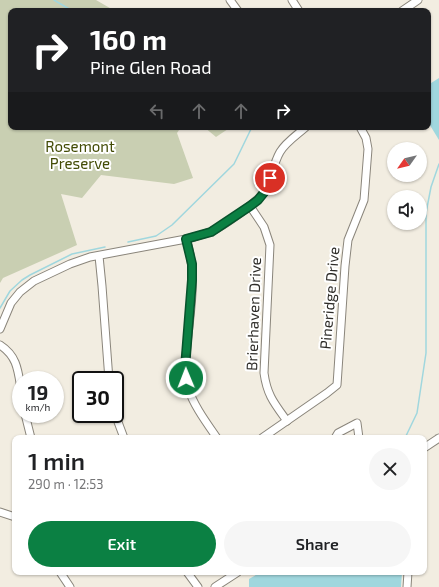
<!DOCTYPE html>
<html lang="en">
<head>
<meta charset="utf-8">
<style>
  :root { --surface:#fff; --page:#f6f6f6; --text:#202124; --muted:#757577; --accent:#0b8043 }
  body { margin:0; font-family:"Exo 2",sans-serif; background:var(--page); color:var(--text); height:100vh; display:flex; flex-direction:column; font-size:15px; white-space:nowrap }
  * { box-sizing:border-box; margin:0 }
  p { font-size:13px; color:var(--muted) }
  .icon { flex:none; width:22px; height:22px; fill:none; stroke:currentColor; stroke-width:2; stroke-linecap:round; stroke-linejoin:round }
  .map { position:relative; flex:1; overflow:hidden }
  .details { position:absolute; left:12px; top:435px; width:415px; height:140px; display:flex; flex-direction:column; background:var(--surface); border-radius:8px; box-shadow:0 1px 3px #0004 }
  .details>* { flex:none }
  .guide { position:absolute; left:8px; top:8px; width:423px; height:122px; border-radius:8px; box-shadow:0 1px 3px #0004; background:#202124; color:#fff; overflow:hidden }
  .needle { width:26px; rotate:236deg }
  .controls { position:absolute; left:387px; top:142px; display:grid; gap:8px }
  .controls a { display:grid; place-items:center; width:40px; height:40px; border-radius:50%; background:var(--surface); box-shadow:0 1px 3px #0004; font-size:20px }
  .speed { position:absolute; left:12px; top:371px; display:flex; gap:8px; font-size:20px; font-weight:700; text-align:center }
  .speed>* { display:grid; place-content:center; width:52px; height:52px; border-radius:50%; background:var(--surface); box-shadow:0 1px 3px #0004; line-height:1 }
  .speed small { font-size:10px; font-weight:400 }
  .speed .limit { border:2px solid #111; border-radius:6px; background:#fff; color:#111 }
  .pin { position:absolute; display:grid; place-items:center; width:34px; height:34px; color:#fff; margin:-17px; border:2px solid #fff; border-radius:50%; box-shadow:0 1px 4px #0007 }
  .me { position:absolute; width:44px; margin:-22px; rotate:359deg; stroke-linejoin:round; filter:drop-shadow(0 0 3px #0008) }
  .turn { display:flex; align-items:center; gap:14px; height:84px; padding:0 16px; font-size:18px }
  .turn .icon { width:52px; height:52px; stroke-width:2.5 }
  .turn b { display:block; font-size:28px; line-height:34px }
  .lanes { display:flex; align-items:center; height:38px; padding:0 16px; background:#0003; justify-content:center; gap:20px; direction:ltr }
  .lanes .off { opacity:.35 }
  .round { display:grid; place-items:center; flex:none; width:42px; height:42px; border-radius:21px; background:var(--page) }
  .summary { display:flex; align-items:center; justify-content:space-between; height:68px; padding:0 16px }
  h1 { font-size:24px; font-weight:600; line-height:30px }
  .action { display:flex; gap:8px; margin-top:auto; padding:8px 16px }
  .action a { flex:1; height:46px; border-radius:24px; background:var(--accent); color:#fff; font-size:16px; font-weight:600; line-height:46px; text-align:center }
  .action a+a { background:var(--page); color:var(--text) }
  .map>svg:first-child { display:block }
  .green { fill:#c9cfb2 }
  .water { fill:#a0d7de }
  .lines { fill:none; stroke-linecap:round; stroke-linejoin:round }
  .stream { stroke:#a0d7de; stroke-width:1.5 }
  .minor-casing { stroke:#8a857b; stroke-width:9 }
  .minor { stroke:#fff; stroke-width:7 }
  .route-casing { stroke:#07532c; stroke-width:10 }
  .route { stroke:#0b8043; stroke-width:7 }
  .labels { text-anchor:middle; stroke-width:4; stroke-linejoin:round; paint-order:stroke }
  .park-label { font-size:15px; fill:#424b05; stroke:#fff }
  .street-label { font-size:15px; fill:#2e2c28; stroke:#fff }
</style>
</head>
<body>
<div class="map">
<svg width="439" height="587" viewBox="0 0 439 587">
  <rect width="100%" height="100%" fill="#f2ede1"/>
  <!-- green -->
  <g class="green">
    <polygon points="0,0 96,0 115,11 11,11 11,127 181,127 177,133 193,178 174,184 101,175 82,198 61,194 77,245 3,278 0,283"/>
    <polygon points="204,127 231,127 216,137"/>
  </g>
  <!-- water -->
  <g class="water">
    <polygon points="439,78 439,140 428,122 428,85"/>
    <polygon points="261,572 402,572 401,587 249,587 249,579"/>
  </g>
  <g class="lines">
    <!-- stream -->
    <g class="stream">
      <polyline points="54,0 71,10 74,11"/>
      <polyline points="128,242 156,236 172,225 234,164 252,127"/>
      <polyline points="0,308 10,291 22,280 30,275 72,254 105,247"/>
      <polyline points="405,438 417,413 426,353 426,213 431,187 439,164"/>
    </g>
    <defs>
      <g id="minor">
        <polyline points="230,0 238,11"/>
        <polyline points="292,0 299,11"/>
        <polyline points="402,11 418,0"/>
        <path d="M250,206l14,21 6,18 -6,128c3,22 10,30 23,48"/>
        <path d="M186,239c12,34 4,72 1,106 -1,14 -4,29 1,43 6,18 18,34 29,50"/>
        <polyline points="99,256 102,286 109,380"/>
        <path d="M0,329l11,-26 9,-11 14,-11 36,-17 20,-7 96,-18c8,-2 16,-4 24,-7 12,-5 49,-31 56,-42 6,-12 7,-26 14,-38 6,-10 17,-17 26,-25"/>
        <path d="M0,345c17,11 18,25 21,44"/>
        <polyline points="25,414 31,438"/>
        <polyline points="115,414 124,438"/>
        <polyline points="262,438 327,393 337,385 345,266 348,240 364,200 368,149 366,138 360,127"/>
        <polyline points="335,438 338,433 357,423 359,438"/>
        <polyline points="424,448 439,438"/>
        <polyline points="0,512 15,517"/>
        <polyline points="60,572 70,587"/>
        <polyline points="187,572 198,587"/>
        <polyline points="215,587 238,572"/>
        <polyline points="407,587 408,572"/>
      </g>
    </defs>
    <!-- minor casing -->
    <use href="#minor" class="minor-casing"/>
    <!-- minor -->
    <use href="#minor" class="minor"/>
  </g>
  <g class="lines">
    <defs>
      <polyline id="route" points="186,378 185,368 192,280 192,264 186,239 211,232 250,206 258,200 266,190 270,178"/>
    </defs>
    <!-- route casing -->
    <use href="#route" class="route-casing"/>
    <!-- route -->
    <use href="#route" class="route"/>
  </g>
  <g class="labels">
    <!-- park labels -->
    <g class="park-label">
      <text x="80" y="152">Rosemont<tspan x="80" dy="17">Preserve</tspan></text>
    </g>
    <!-- street labels -->
    <g class="street-label">
      <text transform="translate(330 298) rotate(-85)" y="5">Pineridge Drive</text>
      <text transform="translate(254 314) rotate(-88)" y="5">Brierhaven Drive</text>
    </g>
  </g>
</svg>
<div class="controls">
<a><svg class="needle" viewBox="-14 -14 28 28"><path d="M0-13l5 13h-10z" fill="#e53935"/><path d="M0 13l5-13h-10z" fill="#757577"/></svg></a>
<a><svg class="icon" aria-label="sound" viewBox="0 0 24 24"><path d="M4 9h4l5-4v14l-5-4H4zM17 9q2 3 0 6"/></svg></a>
</div>
<div class="speed"><div>19<small>km/h</small></div><div class="limit">30</div></div>
<div class="pin" style="left:270px;top:178px;background:#d93025"><svg class="icon" aria-label="arrive" viewBox="0 0 24 24"><path d="M6 21V4h12l-3 4 3 4H6"/></svg></div>
<svg class="me" style="left:186px;top:378px" viewBox="-20 -20 40 40"><circle r="17" fill="#0b8043" stroke="#fff" stroke-width="3"/><path d="M0-11L8 9 0 5-8 9z" fill="#fff"/></svg>
<div class="guide">
<div class="turn"><svg class="icon" aria-label="right" viewBox="0 0 24 24"><path d="M7 20v-9h11M14 6l5 5-5 5"/></svg><div><b>160 m</b>Pine Glen Road</div></div>
<div class="lanes"><svg class="icon off" aria-label="left" viewBox="0 0 24 24"><path d="M17 20v-9H6M10 6l-5 5 5 5"/></svg><svg class="icon off" aria-label="ahead" viewBox="0 0 24 24"><path d="M12 20V5M6 11l6-6 6 6"/></svg><svg class="icon off" aria-label="ahead" viewBox="0 0 24 24"><path d="M12 20V5M6 11l6-6 6 6"/></svg><svg class="icon" aria-label="right" viewBox="0 0 24 24"><path d="M7 20v-9h11M14 6l5 5-5 5"/></svg></div>
</div>
<section class="details">
<div class="summary"><div><h1>1 min</h1><p>290 m · 12:53</p></div><a class="round"><svg class="icon" aria-label="close" viewBox="0 0 24 24"><path d="M6 6l12 12M18 6L6 18"/></svg></a></div>
<div class="action"><a>Exit</a><a>Share</a></div>
</section>
</div>
</body>
</html>
